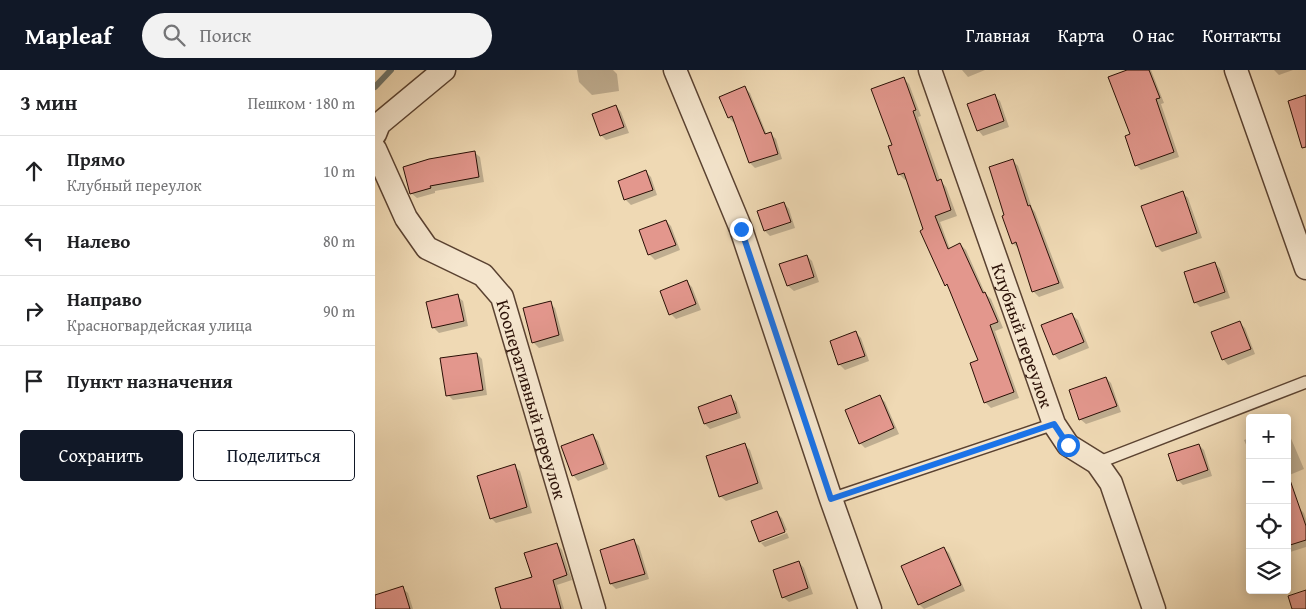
<!DOCTYPE html>
<html lang="ru">
<head>
<meta charset="utf-8">
<style>
	body { margin:0; font-family:"Gentium Book Plus",serif; background:#f2f2f2; color:#202124 }
	.controls { position:absolute; right:15px; bottom:15px; display:grid; overflow:hidden; border-radius:5px; box-shadow:0 2px 12px #0003 }
	.controls button { width:45px; height:45px; display:grid; place-items:center; padding:0; border:0; border-bottom:1px solid #e0e0e0; background:#fff; color:#202124; font:25px sans-serif }
	.stop { position:absolute; width:15px; height:15px; margin:-11px; border:4px solid #1a73e8; border-radius:50%; background:#fff }
	.stop.end { background:#1a73e8; border-color:#fff; box-shadow:0 1px 5px #0008 }
	.list { margin:0; padding:0; list-style:none }
	h2 { display:flex; justify-content:space-between; align-items:center; height:65px; margin:0; padding:0 20px; font-size:21px }
	h2 small { font-size:16px; font-weight:400; color:#757577 }
	.list li { display:grid; grid-template-columns:32px 1fr auto; gap:15px; align-items:center; box-sizing:border-box; height:70px; padding:0 20px; border-top:1px solid #e0e0e0 }
	.list b { display:block; font-size:19px; white-space:nowrap }
	.list p { margin:0; font-size:16px; white-space:nowrap; color:#757577 }
	.list em { font-size:16px; font-style:normal; color:#757577 }
	.actions { display:flex; gap:10px; padding:15px 20px }
	.actions a { flex:1; padding:11px 0; border:1px solid #111827; border-radius:5px; text-align:center; font-size:18px; color:#111827 }
	.actions .main { background:#111827; color:#fff }
	.icon { flex:none; width:28px; height:28px; fill:none; stroke:currentColor; stroke-width:2; stroke-linecap:round; stroke-linejoin:round }
	.map { position:relative; flex:none; width:931px; height:539px; overflow:hidden }
	header { display:flex; align-items:center; gap:30px; box-sizing:border-box; height:70px; padding:0 25px; background:#111827; color:#fff }
	header strong { font-size:24px }
	nav { display:flex; gap:28px; margin-inline-start:auto; font-size:18px }
	.search { width:350px; height:45px; background:#f2f2f2; display:flex; align-items:center; gap:12px; box-sizing:border-box; padding:0 18px; border-radius:28px; color:#757577; font-size:19px }
	main { display:flex }
	aside { flex:1; background:#fff }
	.map>svg:first-child { display:block }
	.shadow { fill:#0003 }
	.lines { fill:none; stroke-linecap:round; stroke-linejoin:round }
	.stream { stroke:#6d756d; stroke-width:6 }
	.building { fill:#e3978d; stroke:#290f05 }
	.lane-casing { stroke:#5a4231; stroke-width:14 }
	.street-casing { stroke:#5a4231; stroke-width:25 }
	.lane { stroke:#f5e6ce; stroke-width:11 }
	.street { stroke:#f5e6ce; stroke-width:22 }
	.route { stroke:#1a73e8; stroke-width:6 }
	.labels { text-anchor:middle; dominant-baseline:central; stroke-width:4; stroke-linejoin:round; paint-order:stroke }
	.street-label { font-size:18px; fill:#290f05; stroke:#f5e6ce }
</style>
</head>
<body>
<header>
<strong>Mapleaf</strong>
<div class="search"><svg class="icon" aria-label="search" viewBox="0 0 24 24"><circle cx="10" cy="10" r="6"/><path d="M15 15l6 6"/></svg>Поиск</div>
<nav><a>Главная</a><a>Карта</a><a>О нас</a><a>Контакты</a></nav>
</header>
<main>
<aside>
<h2>3 мин<small>Пешком · 180 m</small></h2>
<ul class="list">
<li><svg class="icon" aria-label="ahead" viewBox="0 0 24 24"><path d="M12 20V5M6 11l6-6 6 6"/></svg><div><b>Прямо</b><p>Клубный переулок</p></div><em>10 m</em></li>
<li><svg class="icon" aria-label="left" viewBox="0 0 24 24"><path d="M17 20v-9H6M10 6l-5 5 5 5"/></svg><div><b>Налево</b></div><em>80 m</em></li>
<li><svg class="icon" aria-label="right" viewBox="0 0 24 24"><path d="M7 20v-9h11M14 6l5 5-5 5"/></svg><div><b>Направо</b><p>Красногвардейская улица</p></div><em>90 m</em></li>
<li><svg class="icon" aria-label="arrive" viewBox="0 0 24 24"><path d="M6 21V4h12l-3 4 3 4H6"/></svg><div><b>Пункт назначения</b></div></li>
</ul>
<div class="actions"><a class="main">Сохранить</a><a>Поделиться</a></div>
</aside>
<div class="map">
<svg width="931" height="539" viewBox="0 0 931 539">
	<rect width="100%" height="100%" fill="#efd9b4"/>
	<filter id="stains"><feTurbulence type="fractalNoise" baseFrequency=".004" numOctaves="4"/><feColorMatrix values="0 0 0 0 .2 0 0 0 0 .09 0 0 0 0 .02 0 0 0 .5 -.17"/></filter>
	<radialGradient id="worn" r=".72"><stop offset=".6" stop-color="#630" stop-opacity="0"/><stop offset="1" stop-color="#630" stop-opacity=".3"/></radialGradient>
	<path class="shadow" d="M202,0H238L242,4L244,21L217,25L204,12Z
		M587,0H610L593,7Z
		M755,0H776L789,33L786,34L804,87L766,100L761,95L756,65Z
		M899,0H918L904,5Z
		M528,8L534,14L546,46L543,47L565,110L571,117L582,146L565,152L575,179L585,174L591,180L610,223L616,229L628,258L620,261L644,328L616,338L610,332L605,291L576,220L571,215L532,109L530,110L524,104L518,75Z
		M370,18L375,23L392,65L395,63L401,69L407,89L380,98L375,93L361,52L359,53L354,48Z
		M620,26L625,31L634,57L608,66L603,60Z
		M241,36L246,42L254,63L231,70L226,65Z
		M99,82L105,87L109,112L60,121V123L42,128L36,123Z
		M638,91L643,96L657,138L660,142L689,218L664,227L658,221L643,178L638,173L630,146Z
		M271,102L276,107L282,125L256,135L250,129Z
		M807,122L813,128L827,168L787,182L782,177Z
		M409,133L414,139L420,158L395,166L390,161L383,142Z
		M291,151L296,156L305,180L280,190L274,184Z
		M432,186L437,191L444,212L419,221L413,216L406,195Z
		M840,193L845,199L855,228L825,237L820,232Z
		M312,212L317,217L326,240L301,249L296,244Z
		M82,226L88,231L93,256L64,263L58,257Z
		M175,233L180,238L189,271L164,278L158,272Z
		M697,245L703,250L714,278L684,290L679,284Z
		M864,252L870,258L880,284L853,295L848,289Z
		M481,263L486,268L494,291L470,300L465,295L457,272Z
		M102,284L107,289L112,325L78,330L73,325Z
		M731,308L736,313L746,342L711,354L705,349Z
		M356,327L361,332L366,348L335,359L330,354Z
		M505,327L510,332L524,364L490,378L485,373Z
		M912,359L929,399L912,406Z
		M217,365L223,371L233,399L203,411L198,405Z
		M875,368V384L869,370Z
		M369,374L375,380L388,419L351,431L345,426Z
		M824,375L829,380L837,406L808,415L803,410Z
		M139,396L145,401L157,443L121,453L116,448Z
		M924,438L929,443L931,449V477L912,483V442Z
		M401,442L407,448L412,460L386,470V473L377,451Z
		M412,463L414,468L390,477L386,473Z
		M259,471L264,476L274,509L241,519L236,514Z
		M182,474L187,480L197,510L182,515L189,539H128L158,508Z
		M569,478L574,483L590,521L549,539L544,534Z
		M424,492L429,498L438,524L414,532L408,527Z
		M27,518L33,523L38,539H1L0,526Z"/>
	<g class="lines">
		<path class="stream" d="M0,17L16,0"/>
	</g>
	<path class="building" d="M752,0H774L785,28L781,29L799,82L760,96L750,66L755,64L733,7Z
		M529,7L541,40L538,41L562,111L566,109L576,140L560,146L573,179L585,173L608,223L610,222L623,252L615,255L639,322L609,333L595,293L603,290L572,214L570,216L545,161L548,159L529,103L523,105L513,76L517,75L496,19Z
		M370,16L390,64L396,62L403,84L374,93L357,46L353,48L344,27Z
		M620,24L629,51L602,61L592,34Z
		M931,25V77L927,78L913,31Z
		M241,35L249,57L225,66L217,44Z
		M100,81L104,107L55,116L56,118L35,124L28,97L54,89Z
		M638,89L653,136L655,135L684,213L657,222L641,172L637,174L627,146L629,145L614,97Z
		M271,100L278,120L249,130L243,111Z
		M808,121L822,163L781,177L766,136Z
		M409,132L416,152L389,161L382,141Z
		M291,150L301,175L273,185L264,160Z
		M432,185L439,207L412,216L404,194Z
		M840,192L850,222L819,233L809,202Z
		M312,210L321,234L294,245L285,221Z
		M83,224L89,251L57,258L51,232Z
		M176,231L184,265L157,273L148,238Z
		M697,243L709,272L678,285L666,255Z
		M865,251L876,279L847,290L836,262Z
		M481,261L490,286L463,295L455,271Z
		M102,283L108,320L71,326L65,288Z
		M731,307L742,336L704,350L694,320Z
		M356,325L362,343L329,354L323,337Z
		M505,325L519,358L484,374L470,340Z
		M218,364L229,394L197,406L186,376Z
		M370,373L383,413L344,427L331,386Z
		M824,374L833,400L802,411L793,384Z
		M140,394L152,437L115,449L102,406Z
		M912,410H915L931,456V470L912,476Z
		M402,441L410,462L384,472L376,451Z
		M259,469L270,504L235,514L225,480Z
		M182,473L192,505L178,510L186,539H126L120,518L157,507L149,483Z
		M569,477L586,515L543,535L526,496Z
		M424,491L433,518L407,528L398,500Z
		M28,516L35,539H0V525Z
		M931,520V539H917L913,526Z"/>
	<g class="lines">
		<defs>
			<path id="lane" d="M722,393L931,312
				M456,429L679,354"/>
			<g id="street">
				<path d="M300,0L366,159L456,429L495,539"/>
				<path id="s1" d="M555,0L679,354L693,375L722,393L736,413L779,539"/>
				<path d="M861,0L931,198"/>
				<path d="M0,64L4,54L69,0"/>
				<path id="s2" d="M0,79L31,148L52,178L108,205L127,227L219,539"/>
			</g>
		</defs>
		<use href="#lane" class="lane-casing"/>
		<use href="#street" class="street-casing"/>
		<use href="#lane" class="lane"/>
		<use href="#street" class="street"/>
	</g>
	<g class="lines">
		<path class="route" d="M366,159L456,429L679,354L693,375"/>
	</g>
	<g class="labels">
		<g class="street-label">
			<text stroke="none"><textPath href="#s1" startOffset="281">Клубный переулок</textPath></text>
			<text stroke="none"><textPath href="#s2" startOffset="310">Кооперативный переулок</textPath></text>
		</g>
	</g>
	<rect width="100%" height="100%" filter="url(#stains)"/>
	<rect width="100%" height="100%" fill="url(#worn)"/>
</svg>
<div class="controls">
<button>+</button>
<button>−</button>
<button><svg class="icon" aria-label="locate" viewBox="0 0 24 24"><circle cx="12" cy="12" r="6"/><path d="M12 2v4M12 18v4M2 12h4M18 12h4"/></svg></button>
<button><svg class="icon" aria-label="layers" viewBox="0 0 24 24"><path d="M12 4l9 5-9 5-9-5zM3 14l9 5 9-5"/></svg></button>
</div>
<div class="stop" style="left:693px;top:375px"></div>
<div class="stop end" style="left:366px;top:159px"></div>
</div>
</main>
</body>
</html>
